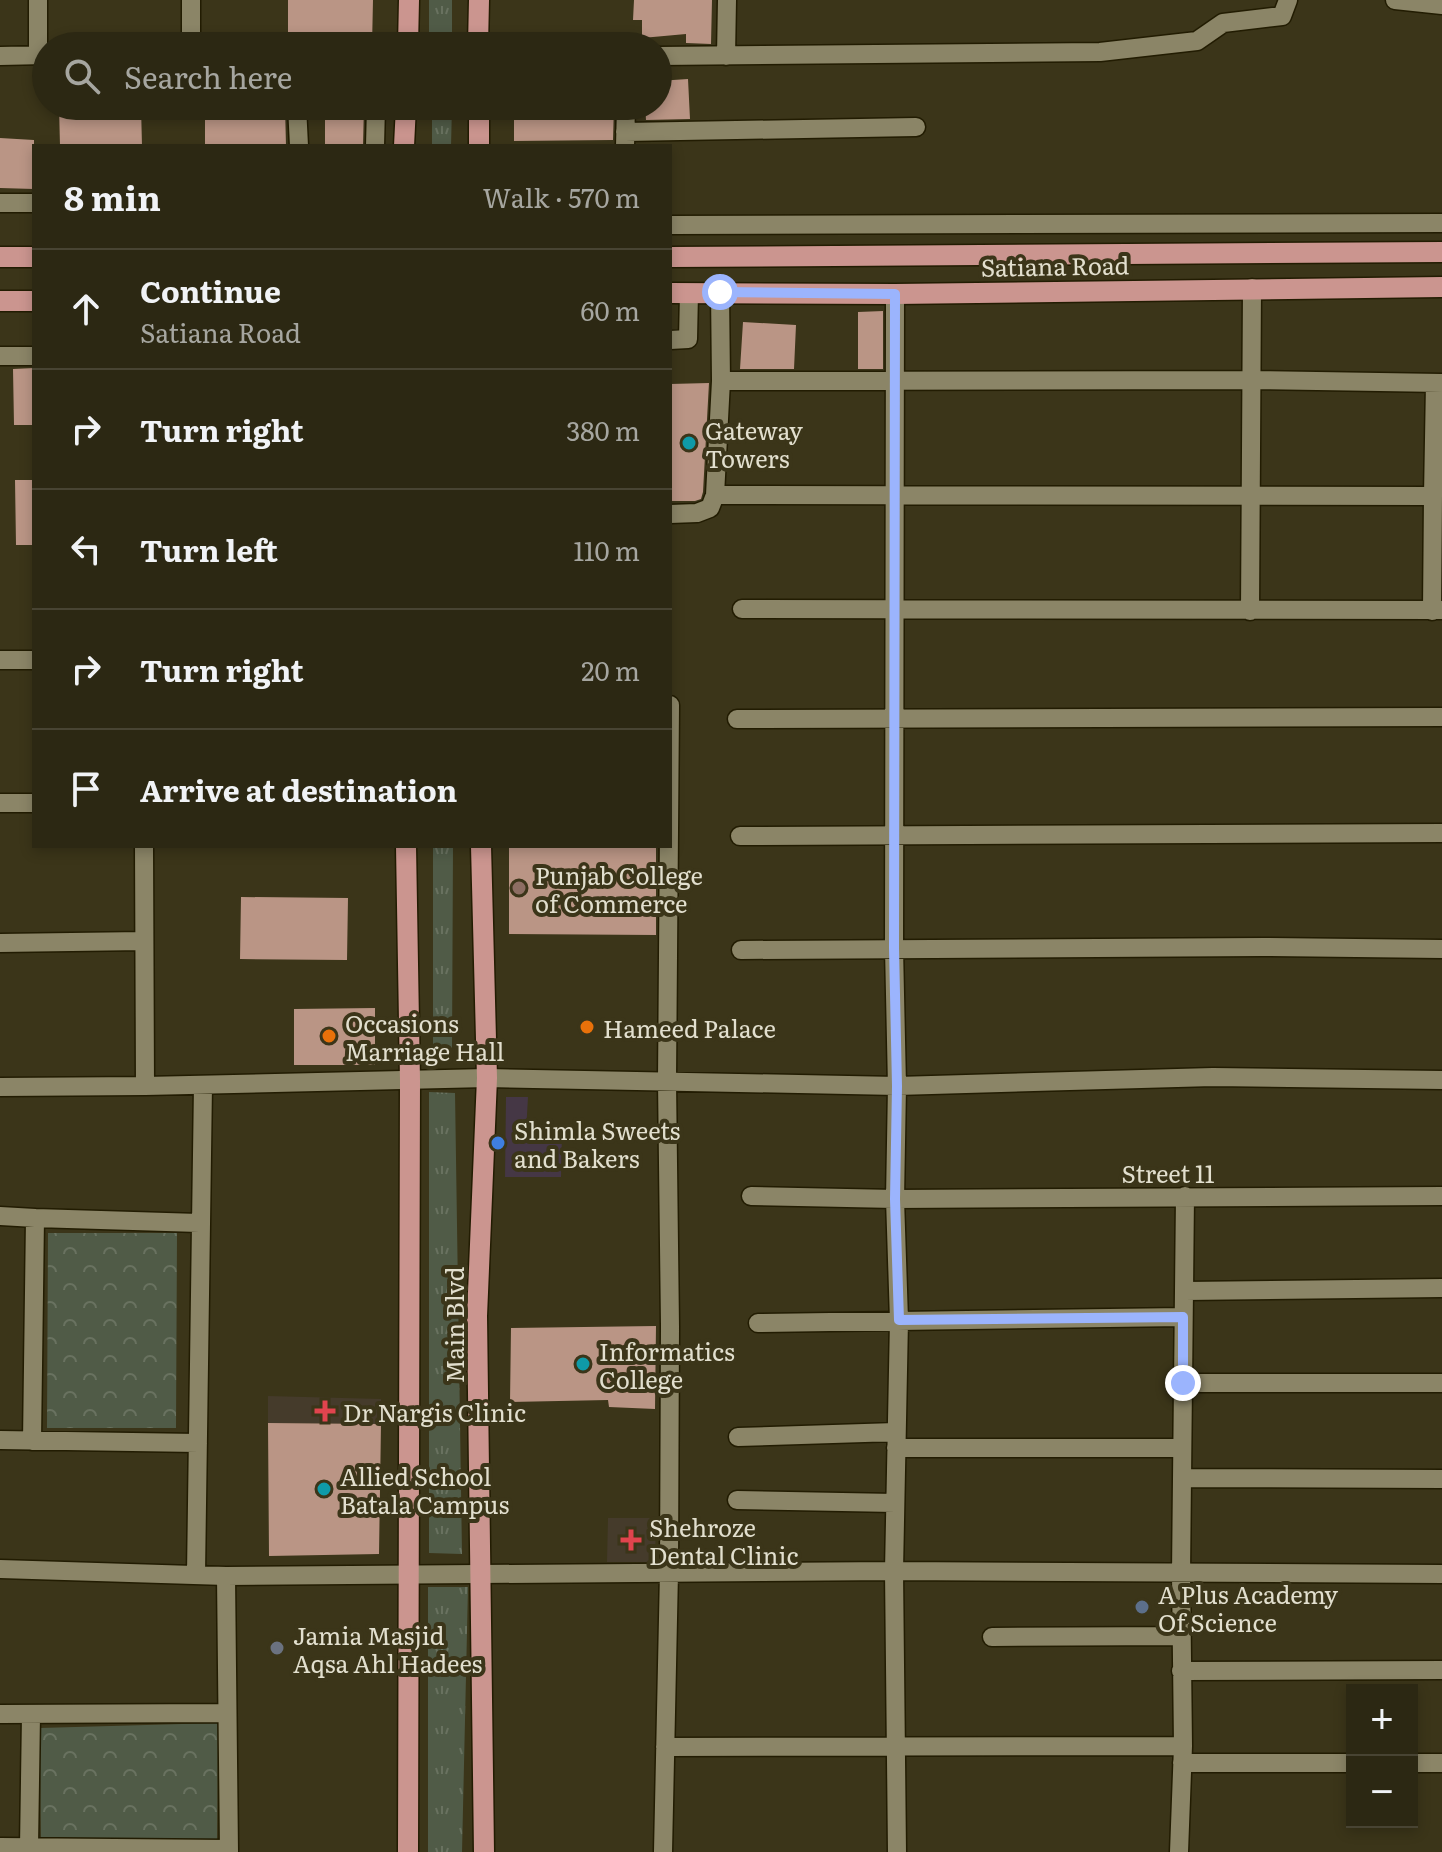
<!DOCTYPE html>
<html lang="en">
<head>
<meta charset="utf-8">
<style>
	body { margin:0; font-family:Literata,serif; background:#34301c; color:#f1f3f6 }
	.controls { position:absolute; right:24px; bottom:24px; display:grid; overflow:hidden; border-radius:0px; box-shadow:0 4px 12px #0003 }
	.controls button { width:72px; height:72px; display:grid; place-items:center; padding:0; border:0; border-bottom:2px solid #484433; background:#2c2813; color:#f1f3f6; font:40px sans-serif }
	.stop { position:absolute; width:24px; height:24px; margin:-18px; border:6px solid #9bb4fd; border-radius:50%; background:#fff }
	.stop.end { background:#9bb4fd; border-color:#fff; box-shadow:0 2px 8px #0008 }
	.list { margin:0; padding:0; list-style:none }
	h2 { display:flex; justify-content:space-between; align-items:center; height:104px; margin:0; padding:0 32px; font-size:34px }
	h2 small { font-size:26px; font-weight:400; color:#a6a6a0 }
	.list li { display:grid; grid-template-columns:52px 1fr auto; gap:24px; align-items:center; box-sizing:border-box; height:120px; padding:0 32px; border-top:2px solid #484433 }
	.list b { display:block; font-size:30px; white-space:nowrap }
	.list p { margin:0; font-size:26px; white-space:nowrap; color:#a6a6a0 }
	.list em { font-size:26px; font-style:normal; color:#a6a6a0 }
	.icon { flex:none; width:44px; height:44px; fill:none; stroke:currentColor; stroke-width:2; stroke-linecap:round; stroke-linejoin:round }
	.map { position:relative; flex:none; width:1442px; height:1852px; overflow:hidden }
	.search { position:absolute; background:#2c2813; box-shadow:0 4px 12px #0003; left:32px; top:32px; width:640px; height:88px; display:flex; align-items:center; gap:20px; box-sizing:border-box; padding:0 28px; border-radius:44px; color:#a6a6a0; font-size:30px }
	.panel { position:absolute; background:#2c2813; box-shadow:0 4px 12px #0003; left:32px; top:144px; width:640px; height:704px; border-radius:0px }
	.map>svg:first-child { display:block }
	.commercial { fill:#453745 }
	.medical { fill:#453b2b }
	.grass { fill:url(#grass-tufts) }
	.park { fill:url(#park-crowns) }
	.building { fill:#ba9585 }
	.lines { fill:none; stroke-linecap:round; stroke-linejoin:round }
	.minor-casing { stroke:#221c02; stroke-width:21 }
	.major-casing { stroke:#221c02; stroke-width:23 }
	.minor { stroke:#8b8567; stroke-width:18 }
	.major { stroke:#cb958f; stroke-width:20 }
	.route { stroke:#9bb4fd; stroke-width:10 }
	.culture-dot { fill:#0f9aa8; stroke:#3b3519; stroke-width:3 }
	.education-dot { fill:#8d6e63; stroke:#3b3519; stroke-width:3 }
	.food-dot { fill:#e8710a; stroke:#3b3519; stroke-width:3 }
	.shop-dot { fill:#3f7fe0; stroke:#3b3519; stroke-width:3 }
	.health-dot { fill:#e0444e; stroke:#3b3519; stroke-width:3 }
	.service-dot { fill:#5c6f8a; stroke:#3b3519; stroke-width:3 }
	.worship-dot { fill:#6b7280; stroke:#3b3519; stroke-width:3 }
	.labels { text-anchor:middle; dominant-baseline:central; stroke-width:8; stroke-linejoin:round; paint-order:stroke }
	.street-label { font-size:24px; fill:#e2dfce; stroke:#3b3519 }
	.poi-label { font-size:24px; fill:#e2dfce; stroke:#3b3519; text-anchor:start }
</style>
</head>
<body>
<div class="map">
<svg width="1442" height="1852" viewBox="0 0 1442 1852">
	<defs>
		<pattern id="grass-tufts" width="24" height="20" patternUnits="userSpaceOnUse" patternTransform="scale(2)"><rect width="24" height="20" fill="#505b47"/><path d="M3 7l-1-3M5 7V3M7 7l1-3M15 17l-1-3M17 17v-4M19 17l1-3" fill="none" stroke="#697260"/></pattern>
		<pattern id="park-crowns" width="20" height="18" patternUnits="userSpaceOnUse" patternTransform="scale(2)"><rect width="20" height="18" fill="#505b47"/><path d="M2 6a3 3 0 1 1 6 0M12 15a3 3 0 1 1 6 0" fill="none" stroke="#697260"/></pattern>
	</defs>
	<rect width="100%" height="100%" fill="#3b3519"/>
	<path class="commercial" d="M506,1097H528L526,1133H562L561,1177H505Z"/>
	<path class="medical" d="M268,1396L381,1399V1424L268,1423Z
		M608,1518H656L655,1562H607Z"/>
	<path class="grass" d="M429,0H452V43L429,41Z
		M432,106H452L451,146H432Z
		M433,846H453L452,1049L433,1050Z
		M429,1092L455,1093L462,1554L429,1553Z
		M428,1587H468L462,1852H428Z"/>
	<path class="park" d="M48,1233H177L176,1428H47Z
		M218,1723L217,1840H41L40,1728Z"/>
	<path class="building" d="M288,0H373L372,46L288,45Z
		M634,0H712L711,44L686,43V34L642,38V20H633Z
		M688,79L690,119L646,120L645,106H658V81Z
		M59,106H141L142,146H60Z
		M205,106H285L286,146H205Z
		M325,106H364L363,146H325Z
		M514,106H614L613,140L514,141Z
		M0,138L34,140V189L0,188Z
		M883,311V369H858V312Z
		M743,322L796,325L794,369H740Z
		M34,368V425H14L13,369Z
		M709,383L703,492L701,499L695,501H670V384Z
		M15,480H34V545H16Z
		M509,846H656V935L509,934Z
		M241,897L348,898L347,960L240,959Z
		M375,1008V1065H294V1009Z
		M656,1326L655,1409L609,1407L608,1400L510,1402L511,1328Z
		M268,1423L381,1424L379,1554L269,1556Z"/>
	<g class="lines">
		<defs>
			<path id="minor" d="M1395,0L1442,5
				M191,46V0
				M38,55V0
				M0,56L46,55
				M658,56L1100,52L1197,41L1223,23L1282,16L1288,0
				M726,56L727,0
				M297,106L299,146
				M625,132L916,127
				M375,146L376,106
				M625,146L626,106
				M0,203H34
				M670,225L1442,223
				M895,294L894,948L897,1086L895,1199L899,1320L894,1571L897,1852
				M670,340L688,339L689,293
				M0,356H34
				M721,381L1253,380L1442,383
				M715,495L1433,496L1435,383
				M670,514L697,513L710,508L715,495L721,381L720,292
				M742,609L1442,610
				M1250,611L1252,288
				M1432,611L1433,496
				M0,660H34
				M737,719L1442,717
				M0,803H34
				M740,836L1442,833
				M0,943L143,941
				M741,950L1262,947L1442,949
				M145,1086L487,1078L897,1086L1213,1077L1442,1080
				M0,1087L145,1086L144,846
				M751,1196L895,1199L1442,1196
				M0,1216L35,1218
				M1185,1291L1442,1288
				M758,1323L1183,1317
				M1183,1383H1442
				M738,1437L896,1432
				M0,1440L198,1443
				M32,1441L35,1218L199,1223
				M896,1448H1182
				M1182,1478L1442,1479
				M737,1500L895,1503
				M0,1569L226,1576L894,1571L1442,1574
				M196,1574L203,1085
				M226,1576L229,1852
				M992,1637L1181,1636
				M1181,1671L1442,1670
				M0,1714L227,1713
				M665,1747L1183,1746
				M1182,1763H1352
				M1412,1763H1442
				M0,1847L229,1849
				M29,1847L31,1715
				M663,1852L669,1572L670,1326L667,1081L670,705
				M1179,1852L1183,1746L1181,1574L1185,1196"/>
			<path id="major" d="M408,46L409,0
				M478,46L479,0
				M479,106V146
				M404,146L406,106
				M0,257H34
				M670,257L1442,252
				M670,293L895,294L1442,287
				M0,301H34
				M406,846L410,1081L408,1852
				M481,846L487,1078L477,1316L484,1852"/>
		</defs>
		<use href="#minor" class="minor-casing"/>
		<use href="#major" class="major-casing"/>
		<use href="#minor" class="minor"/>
		<use href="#major" class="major"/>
	</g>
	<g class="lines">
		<path class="route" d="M720,292L895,294L894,948L897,1086L895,1199L899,1320L1183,1317V1383"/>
	</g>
	<g class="culture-dot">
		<circle cx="689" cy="443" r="8"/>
		<circle cx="583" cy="1364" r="8"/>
		<circle cx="324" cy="1489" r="8"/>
	</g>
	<circle class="education-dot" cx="519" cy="888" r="8"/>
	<g class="food-dot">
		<circle cx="587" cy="1027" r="8"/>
		<circle cx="329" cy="1036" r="8"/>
	</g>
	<circle class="shop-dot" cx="498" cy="1143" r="8"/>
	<g class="health-dot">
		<path d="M321 1399h8v8h8v8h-8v8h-8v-8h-8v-8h8z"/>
		<path d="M627 1528h8v8h8v8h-8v8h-8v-8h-8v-8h8z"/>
	</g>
	<circle class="service-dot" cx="1142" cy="1607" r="8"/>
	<circle class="worship-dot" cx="277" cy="1648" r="8"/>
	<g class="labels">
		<g class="street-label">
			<text transform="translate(1055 265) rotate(-1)">Satiana Road</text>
			<text x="1168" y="1172">Street 11</text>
			<text transform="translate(453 1325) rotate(-90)">Main Blvd</text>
		</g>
		<g class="poi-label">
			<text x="705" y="429">Gateway<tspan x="705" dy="28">Towers</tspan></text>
			<text x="535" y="874">Punjab College<tspan x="535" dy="28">of Commerce</tspan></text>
			<text x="345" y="1022">Occasions<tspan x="345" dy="28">Marriage Hall</tspan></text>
			<text x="603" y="1027">Hameed Palace</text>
			<text x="514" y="1129">Shimla Sweets<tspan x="514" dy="28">and Bakers</tspan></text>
			<text x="599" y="1350">Informatics<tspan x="599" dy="28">College</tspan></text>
			<text x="343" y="1411">Dr Nargis Clinic</text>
			<text x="340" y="1475">Allied School<tspan x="340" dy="28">Batala Campus</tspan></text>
			<text x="649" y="1526">Shehroze<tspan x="649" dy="28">Dental Clinic</tspan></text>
			<text x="1158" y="1593">A Plus Academy<tspan x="1158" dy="28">Of Science</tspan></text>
			<text x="293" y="1634">Jamia Masjid<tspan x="293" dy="28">Aqsa Ahl Hadees</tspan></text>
		</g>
	</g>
</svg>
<div class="controls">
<button>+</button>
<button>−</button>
</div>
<div class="stop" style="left:720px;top:292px"></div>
<div class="stop end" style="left:1183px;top:1383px"></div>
<div class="search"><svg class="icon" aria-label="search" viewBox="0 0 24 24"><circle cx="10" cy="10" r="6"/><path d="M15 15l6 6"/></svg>Search here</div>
<section class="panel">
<h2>8 min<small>Walk · 570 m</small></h2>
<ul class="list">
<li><svg class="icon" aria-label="ahead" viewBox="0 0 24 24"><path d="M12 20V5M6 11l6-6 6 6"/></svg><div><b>Continue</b><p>Satiana Road</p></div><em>60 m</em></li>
<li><svg class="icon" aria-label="right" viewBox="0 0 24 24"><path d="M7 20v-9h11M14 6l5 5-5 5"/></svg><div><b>Turn right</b></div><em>380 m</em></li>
<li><svg class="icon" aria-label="left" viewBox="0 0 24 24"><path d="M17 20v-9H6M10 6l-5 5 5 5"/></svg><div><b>Turn left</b></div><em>110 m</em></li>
<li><svg class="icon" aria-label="right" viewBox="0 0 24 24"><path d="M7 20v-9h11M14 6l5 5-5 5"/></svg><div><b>Turn right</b></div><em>20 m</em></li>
<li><svg class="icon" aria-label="arrive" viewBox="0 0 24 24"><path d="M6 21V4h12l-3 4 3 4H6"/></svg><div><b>Arrive at destination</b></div></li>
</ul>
</section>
</div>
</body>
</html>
